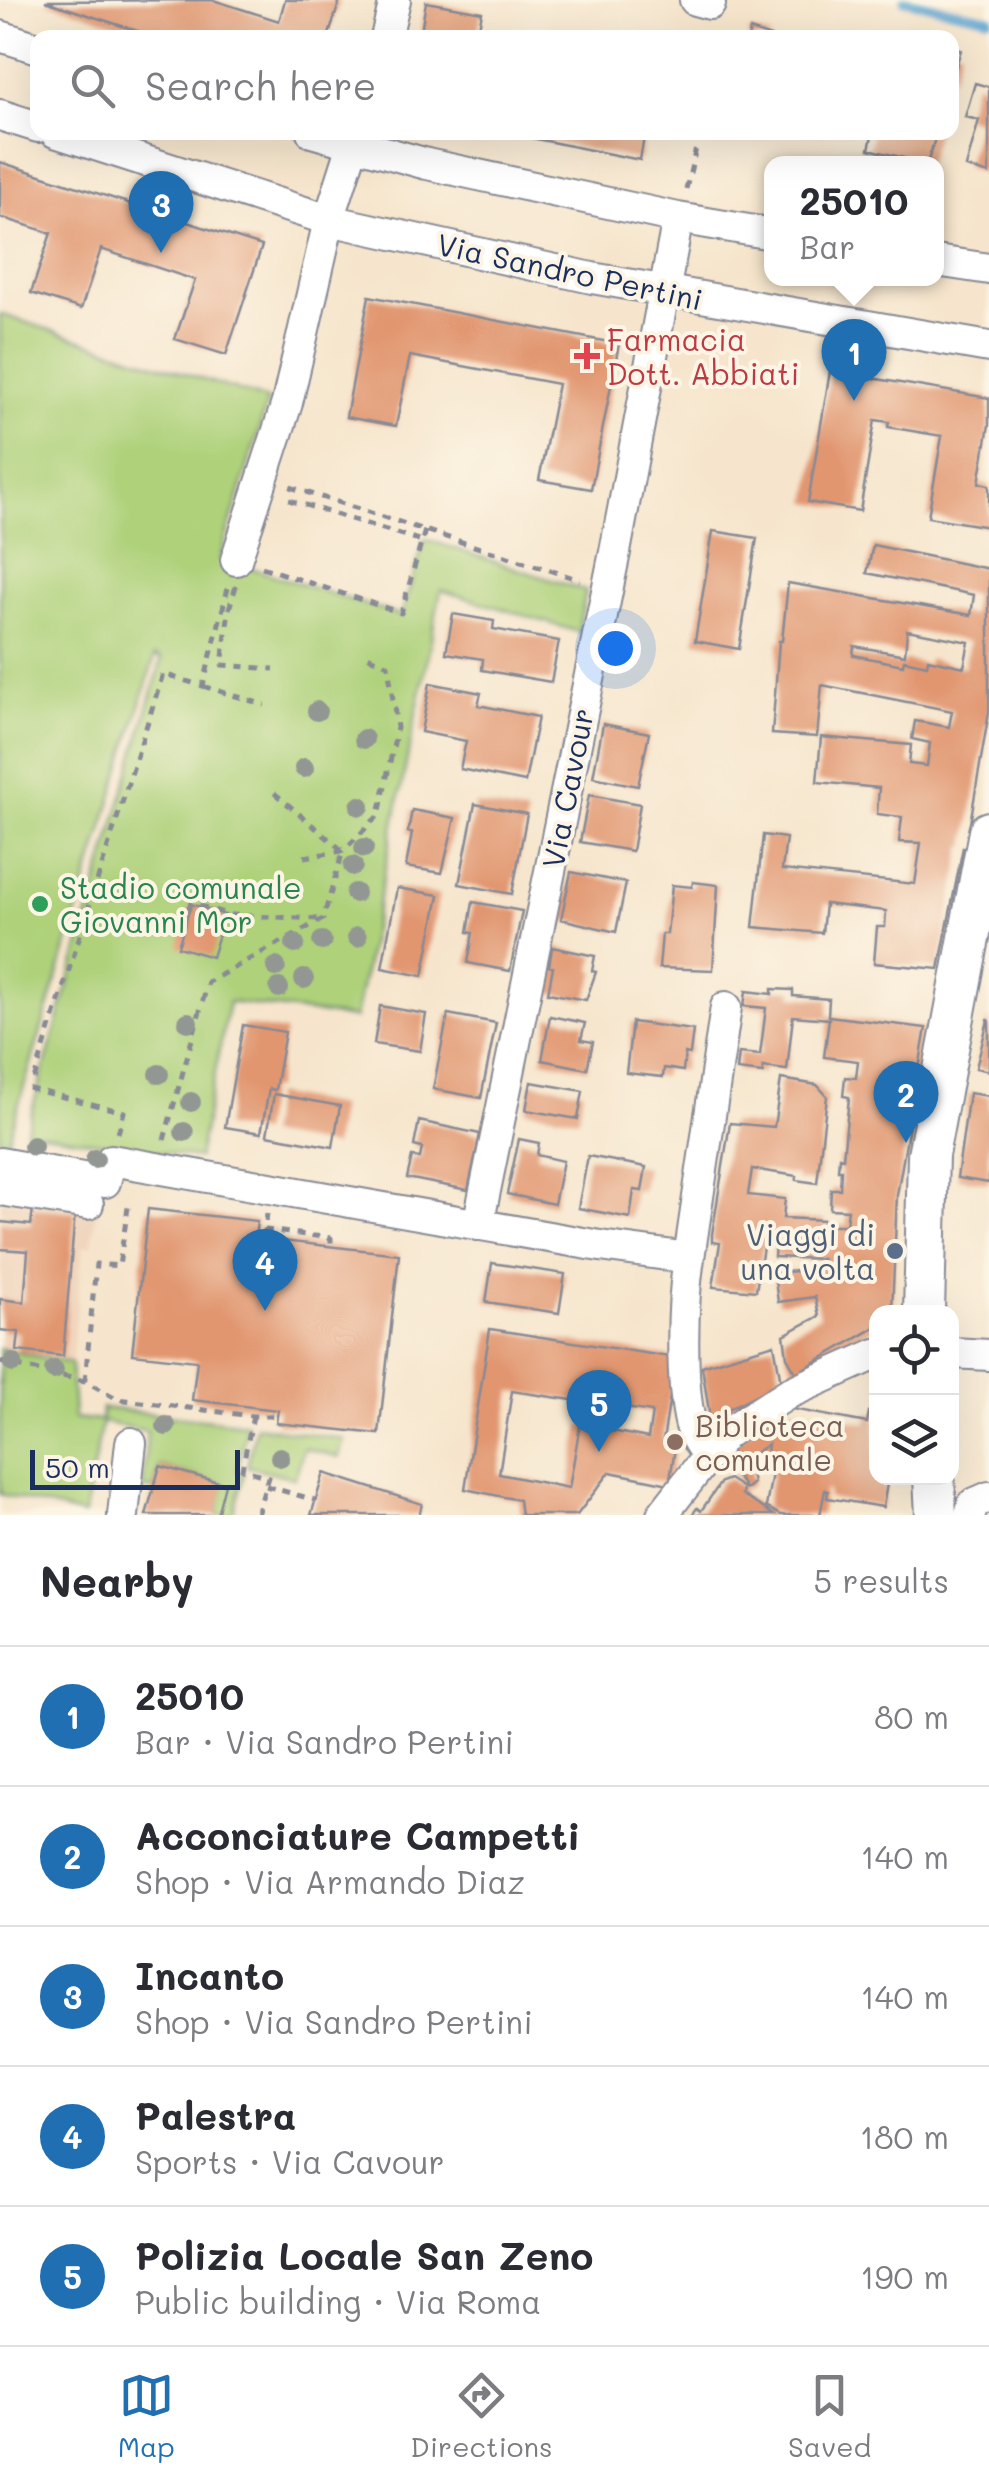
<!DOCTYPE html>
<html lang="en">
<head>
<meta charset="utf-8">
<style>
	body { margin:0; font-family:Mali,sans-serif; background:#f7f7f7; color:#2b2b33 }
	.controls { position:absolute; right:30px; bottom:30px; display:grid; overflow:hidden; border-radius:20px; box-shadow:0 10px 40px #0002 }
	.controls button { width:90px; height:90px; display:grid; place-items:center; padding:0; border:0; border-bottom:2px solid #e1e1e2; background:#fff; color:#2b2b33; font:50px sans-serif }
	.scale { position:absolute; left:30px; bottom:25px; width:210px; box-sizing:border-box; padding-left:10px; border:5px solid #1b2f5e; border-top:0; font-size:28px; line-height:35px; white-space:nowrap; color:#1b2f5e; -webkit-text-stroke:8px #fcf5e5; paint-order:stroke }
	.you { position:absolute; left:615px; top:648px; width:35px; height:35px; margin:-25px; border:8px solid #fff; border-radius:50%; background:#1a73e8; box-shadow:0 0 0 15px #1a73e833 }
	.badge { display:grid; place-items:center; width:65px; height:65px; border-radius:50%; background:#1f6fb2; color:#fff; font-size:32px; font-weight:700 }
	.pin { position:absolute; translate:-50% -82px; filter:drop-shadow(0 2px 5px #0008) }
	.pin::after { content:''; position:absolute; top:52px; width:35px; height:30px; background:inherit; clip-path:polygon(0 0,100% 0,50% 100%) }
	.popup { position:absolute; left:764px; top:156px; width:180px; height:130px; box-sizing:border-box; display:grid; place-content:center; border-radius:20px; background:#fff; filter:drop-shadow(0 2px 8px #0005); font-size:32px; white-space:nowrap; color:#7c7c81 }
	.popup b { font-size:38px; color:#2b2b33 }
	.popup::after { content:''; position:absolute; left:50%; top:100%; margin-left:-20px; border:20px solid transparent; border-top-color:#fff }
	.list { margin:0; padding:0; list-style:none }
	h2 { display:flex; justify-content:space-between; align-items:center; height:130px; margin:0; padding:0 40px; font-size:42px }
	h2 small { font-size:32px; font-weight:400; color:#7c7c81 }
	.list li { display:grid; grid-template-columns:65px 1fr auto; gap:30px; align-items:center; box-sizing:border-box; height:140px; padding:0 40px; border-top:2px solid #e1e1e2 }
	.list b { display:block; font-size:38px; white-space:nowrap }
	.list p { margin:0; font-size:32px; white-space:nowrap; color:#7c7c81 }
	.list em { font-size:32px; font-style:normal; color:#7c7c81 }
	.icon { flex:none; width:55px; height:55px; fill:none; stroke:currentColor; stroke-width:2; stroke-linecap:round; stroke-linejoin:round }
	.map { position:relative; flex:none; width:989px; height:1515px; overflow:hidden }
	.search { position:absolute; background:#fff; box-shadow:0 10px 40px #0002; left:30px; right:30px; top:30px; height:110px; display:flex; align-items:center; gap:25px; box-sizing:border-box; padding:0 35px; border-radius:20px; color:#7c7c81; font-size:38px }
	.sheet { height:830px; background:#fff }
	nav { display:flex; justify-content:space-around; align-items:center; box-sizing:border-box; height:140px; border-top:2px solid #e1e1e2; background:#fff; font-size:28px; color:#7c7c81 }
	nav a { display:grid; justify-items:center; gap:5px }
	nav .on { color:#1f6fb2 }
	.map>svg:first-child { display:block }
	.built { fill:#f1d5bd }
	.green { fill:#aed17a; stroke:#64806c; stroke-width:2.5 }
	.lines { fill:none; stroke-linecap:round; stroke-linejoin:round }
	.stream { stroke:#58a3d0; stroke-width:9 }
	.building { fill:#e19670; fill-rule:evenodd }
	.minor-casing { stroke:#888a95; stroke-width:34 }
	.major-casing { stroke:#888a95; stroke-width:44 }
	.path { stroke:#888a95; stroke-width:5; stroke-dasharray:8 8; stroke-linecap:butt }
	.minor { stroke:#fff; stroke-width:30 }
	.major { stroke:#fff; stroke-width:40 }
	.tree { fill:#929793 }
	.health-dot { fill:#e0444e; stroke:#fcf5e5; stroke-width:4 }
	.leisure-dot { fill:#2e9e5b; stroke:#fcf5e5; stroke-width:4 }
	.service-dot { fill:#5c6f8a; stroke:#fcf5e5; stroke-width:4 }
	.education-dot { fill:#8d6e63; stroke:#fcf5e5; stroke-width:4 }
	.labels { text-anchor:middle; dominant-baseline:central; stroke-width:8; stroke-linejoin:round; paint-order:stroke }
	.street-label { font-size:30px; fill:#1b2f5e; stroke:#fcf5e5 }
	.health-label { font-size:30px; fill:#be3a42; stroke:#fcf5e5; text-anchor:start }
	.leisure-label { font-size:30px; fill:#27864d; stroke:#fcf5e5; text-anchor:start }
	.service-label { font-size:30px; fill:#4e5e75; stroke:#fcf5e5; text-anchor:end }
	.education-label { font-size:30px; fill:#785e54; stroke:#fcf5e5; text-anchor:start }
</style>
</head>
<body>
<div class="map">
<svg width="989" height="1515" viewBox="0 0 989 1515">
	<rect width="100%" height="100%" fill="#fcf5e5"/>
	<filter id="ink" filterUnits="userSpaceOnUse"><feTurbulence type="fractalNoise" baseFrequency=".01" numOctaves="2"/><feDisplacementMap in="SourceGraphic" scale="20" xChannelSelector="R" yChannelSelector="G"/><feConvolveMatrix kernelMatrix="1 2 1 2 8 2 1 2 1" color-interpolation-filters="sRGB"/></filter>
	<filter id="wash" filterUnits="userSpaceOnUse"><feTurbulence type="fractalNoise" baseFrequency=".0048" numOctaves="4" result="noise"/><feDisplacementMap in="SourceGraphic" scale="40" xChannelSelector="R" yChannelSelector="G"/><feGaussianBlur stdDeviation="2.25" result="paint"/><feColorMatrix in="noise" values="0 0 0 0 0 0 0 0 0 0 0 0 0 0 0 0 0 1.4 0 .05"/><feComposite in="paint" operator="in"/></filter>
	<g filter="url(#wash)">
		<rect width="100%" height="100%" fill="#f6e5cc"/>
		<path class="built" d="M0,1199L96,1213L92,1246H83L71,1363L0,1349Z"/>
		<path class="green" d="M0,314L268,400L220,558L401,616L425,539L586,591L578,632L441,590L355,1018L229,1002L198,1158L26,1131L162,659L155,656L6,1146L9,1148L0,1149Z
			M0,1349L71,1363L74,1418L101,1421L102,1408L247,1424L237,1471L244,1474L233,1515H217L224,1484L160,1466L153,1490L143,1489L147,1431L102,1422L84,1515L0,1494Z
			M256,1426L344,1439L339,1457L304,1448L295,1478L247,1466Z"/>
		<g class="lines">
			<path class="stream" d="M904,0L989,18"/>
		</g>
		<g id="blocks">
			<path class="building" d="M213,0L279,21L285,0H340L328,38H159L45,1Z
				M426,2L482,12L477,38H420Z
				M750,30L771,37V38H748Z
				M952,47L961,50L952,80Z
				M975,83L989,87V174L966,167L979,120L965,117Z
				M502,132H645L640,160Z
				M873,132H937L927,164L869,149Z
				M0,162L262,246L226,355L175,339L195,280L101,249L81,309L31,293L51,233L0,217Z
				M369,296L619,344L591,489L539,480L558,384L410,356L396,426L346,417Z
				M830,371L989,398V425L979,483L989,485V527L928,517L942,436L888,427L889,422L875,420L860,511L808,502Z
				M713,531L757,538L739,649L695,641Z
				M873,545L989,569V712L966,847H963L939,969L874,963L877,927H885L886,911L825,904L822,933L753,927L763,835L786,838L782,870L915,884L921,843L899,842L902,817L877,814L879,788L817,782L821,737L911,745L909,764L927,766L930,743L912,739L915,721L949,727L952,711L822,685L817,737L772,734L779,641H782L788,583L971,615L974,595L867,573ZM907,630L969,642L964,667L928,659L927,665L904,660L903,665L853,655L854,646L905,655Z
				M453,614L494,621L493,629L559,641L551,682L482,670L483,659L446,653Z
				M430,683L481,693L478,705L538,717L525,782L460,769L466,741L421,732Z
				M603,724L649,733L638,786L593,777Z
				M589,795L640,804L632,851L580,842Z
				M475,804L527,814L512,894L459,884Z
				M412,810L455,818L442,873L406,867L412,833L408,832Z
				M571,872L626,883L616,932L561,919Z
				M693,882L718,885L713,970L659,968L662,934H667L672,885L692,887Z
				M397,888L439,895L423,976L382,968Z
				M473,902L522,911L510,971L468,963L473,933L468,932Z
				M191,904L225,915L212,957L178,947Z
				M552,947L595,956L592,971L596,972L586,1000L548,993L553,967L549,966Z
				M772,989L793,990V996L829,999L828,1016L926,1028L897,1195L892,1312H876V1327L796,1373L787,1357L784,1335L819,1316L815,1297L778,1302L774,1273L823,1269V1259L774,1257L775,1242L764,1241L756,1291L713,1287L720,1243L712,1242V1234L730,1123L774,1127L781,1079L817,1085L827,1096L817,1183L796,1180L797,1176L752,1169L748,1195L785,1199L783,1218L825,1220L824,1225H846L848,1210L830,1209L831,1189H840L841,1170H838L839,1157L843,1158L849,1097L843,1096L845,1077L856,1078L858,1061L824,1057L829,1019L793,1016L787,1070L763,1067V1073L737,1070L739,1053L760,1055L766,1008L744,1006L746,991L772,994Z
				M380,1006L426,1014L420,1051L374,1044Z
				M448,1014L496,1023L481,1098L433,1089Z
				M550,1016L585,1023L581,1040L593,1042L587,1069L542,1060Z
				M988,1020H989V1071L976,1068Z
				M632,1022L693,1030L690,1054L685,1053L683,1071L664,1068L663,1077L626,1073Z
				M243,1025L285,1032L275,1090L269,1089L261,1133L225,1127Z
				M531,1082L583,1091L578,1119L526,1110Z
				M969,1093L989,1096V1183L957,1178Z
				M274,1094L340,1106L333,1147L267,1135Z
				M419,1121L480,1134L468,1190L407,1178L412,1157L420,1158L422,1148L414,1146Z
				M519,1139L539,1143L537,1155L563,1161L554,1204L507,1194Z
				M588,1156L646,1167L642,1191L634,1190L630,1218L578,1208Z
				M33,1208L75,1212L63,1356L17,1351L19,1332L0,1330V1299L24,1302L28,1251L0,1249V1222L31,1225Z
				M148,1209L257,1221L255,1238L399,1254L379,1434L276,1423L278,1410L192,1400L197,1361L132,1354Z
				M492,1263L565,1274L559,1313L486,1302Z
				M490,1329L676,1358L663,1441L676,1443L669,1484L610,1472L577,1515H521L519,1500L465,1489ZM512,1391L652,1412L648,1438L580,1425L569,1488L499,1474Z
				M774,1344L781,1382L710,1418L702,1366Z
				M782,1407L867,1423L869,1412L876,1413V1478H888L883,1507L827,1498L828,1491L825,1490L820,1515H781L766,1507L774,1462L767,1454L768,1444L748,1458L753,1483L746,1489L737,1477L729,1445Z
				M160,1466L225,1484L217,1515H146Z
				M324,1473L422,1504L419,1515H311Z
				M729,1479L743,1488L742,1495L774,1515H692L697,1508L701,1511L721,1482Z"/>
		</g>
	</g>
	<g filter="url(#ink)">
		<use href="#blocks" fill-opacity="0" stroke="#888a95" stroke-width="2.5"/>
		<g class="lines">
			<defs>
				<path id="minor" d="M695,0L710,4
					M0,36L38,48
					M386,38L395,0
					M0,115L38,127
					M55,132L329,220L592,278L989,347
					M312,132L427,164L678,218L772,234
					M936,261L989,269
					M236,560L287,403L329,220L357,132
					M0,1163L105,1182L111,1160L600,1246L689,1258C682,1302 680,1382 691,1426C693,1436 701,1446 706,1454
					M0,1190L88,1204
					M478,1225L615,552L678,218
					M689,1258L726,1007
					M952,1353L989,1355
					M123,1515L131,1443
					M662,1515L725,1434L789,1393L876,1354
					M970,1515L973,1504L989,1497"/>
				<path id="major" d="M924,1312L928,1155L989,832
					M934,1478L936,1515"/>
			</defs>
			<use href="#minor" class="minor-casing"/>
			<use href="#major" class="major-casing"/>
			<path class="path" d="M686,189L700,132
				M290,487L580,580
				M289,500L422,541
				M262,567L401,613L425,530
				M236,586L229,609L222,665L274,669
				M203,686L265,705
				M304,857L343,851L379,815L397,728L388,665L367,656
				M188,910L191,903L230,915L320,919
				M118,1133L124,1112L31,1089L163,674L203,686L228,588
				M164,1140L208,982L323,919L343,851L272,791
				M267,1213L265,1230L331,1238V1247
				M0,1362L85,1381L118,1399L253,1416H277
				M85,1381L96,1264L119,1266L129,1201
				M253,1416L242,1469L268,1477L257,1515
				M266,1486L315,1500"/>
			<use href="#minor" class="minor"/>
			<use href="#major" class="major"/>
		</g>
		<g class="tree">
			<circle cx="317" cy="711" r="10"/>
			<circle cx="364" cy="739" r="10"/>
			<circle cx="304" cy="768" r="10"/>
			<circle cx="360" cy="806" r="10"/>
			<circle cx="364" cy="848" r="10"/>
			<circle cx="353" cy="866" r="10"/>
			<circle cx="282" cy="889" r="10"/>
			<circle cx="355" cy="893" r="10"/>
			<circle cx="357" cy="937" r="10"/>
			<circle cx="322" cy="941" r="10"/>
			<circle cx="295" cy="944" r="10"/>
			<circle cx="276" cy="967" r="10"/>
			<circle cx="304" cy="979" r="10"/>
			<circle cx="279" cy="988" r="10"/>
			<circle cx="188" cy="1022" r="10"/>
			<circle cx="159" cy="1074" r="10"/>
			<circle cx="191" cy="1102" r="10"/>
			<circle cx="184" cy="1132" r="10"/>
			<circle cx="33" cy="1146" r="10"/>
			<circle cx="95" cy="1159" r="10"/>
			<circle cx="13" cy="1363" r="10"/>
			<circle cx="54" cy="1370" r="10"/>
			<circle cx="166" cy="1426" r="10"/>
			<circle cx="280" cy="1457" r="10"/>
		</g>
	</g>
	<path class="health-dot" d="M582 341h10v10h10v10h-10v10h-10v-10h-10v-10h10z"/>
	<circle class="leisure-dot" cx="40" cy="904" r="10"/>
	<circle class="service-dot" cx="895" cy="1251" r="10"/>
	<circle class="education-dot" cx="675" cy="1442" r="10"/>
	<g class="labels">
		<g class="street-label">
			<text transform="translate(570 271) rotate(12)">Via Sandro Pertini</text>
			<text transform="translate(567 788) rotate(-79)">Via Cavour</text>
		</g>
		<g class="health-label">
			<text x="607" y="339">Farmacia<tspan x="607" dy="34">Dott. Abbiati</tspan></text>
		</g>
		<g class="leisure-label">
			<text x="60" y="887">Stadio comunale<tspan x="60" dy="34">Giovanni Mor</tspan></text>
		</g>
		<g class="service-label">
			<text x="875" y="1234">Viaggi di<tspan x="875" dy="34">una volta</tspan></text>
		</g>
		<g class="education-label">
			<text x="695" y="1425">Biblioteca<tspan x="695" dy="34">comunale</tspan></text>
		</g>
	</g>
</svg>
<div class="controls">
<button><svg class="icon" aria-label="locate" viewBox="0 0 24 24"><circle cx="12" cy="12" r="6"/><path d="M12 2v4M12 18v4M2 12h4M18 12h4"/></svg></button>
<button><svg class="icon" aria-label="layers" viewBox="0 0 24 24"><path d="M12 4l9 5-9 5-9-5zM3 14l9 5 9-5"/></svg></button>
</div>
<div class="scale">50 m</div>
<div class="you"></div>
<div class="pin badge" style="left:854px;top:401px">1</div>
<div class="popup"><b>25010</b>Bar</div>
<div class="pin badge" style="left:906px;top:1143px">2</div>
<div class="pin badge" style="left:161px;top:253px">3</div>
<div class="pin badge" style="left:265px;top:1311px">4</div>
<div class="pin badge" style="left:599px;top:1452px">5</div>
<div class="search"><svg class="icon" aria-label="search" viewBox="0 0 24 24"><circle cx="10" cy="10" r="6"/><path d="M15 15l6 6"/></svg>Search here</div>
</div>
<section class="sheet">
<h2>Nearby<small>5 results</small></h2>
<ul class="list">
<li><span class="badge">1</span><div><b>25010</b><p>Bar · Via Sandro Pertini</p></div><em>80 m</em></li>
<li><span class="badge">2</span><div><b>Acconciature Campetti</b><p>Shop · Via Armando Diaz</p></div><em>140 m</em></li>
<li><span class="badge">3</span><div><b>Incanto</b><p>Shop · Via Sandro Pertini</p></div><em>140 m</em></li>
<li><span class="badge">4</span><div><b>Palestra</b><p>Sports · Via Cavour</p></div><em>180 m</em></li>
<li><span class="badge">5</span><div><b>Polizia Locale San Zeno</b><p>Public building · Via Roma</p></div><em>190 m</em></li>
</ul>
</section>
<nav>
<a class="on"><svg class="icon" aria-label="map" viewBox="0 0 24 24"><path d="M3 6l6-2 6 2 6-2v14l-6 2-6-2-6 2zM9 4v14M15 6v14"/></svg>Map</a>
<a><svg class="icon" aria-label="directions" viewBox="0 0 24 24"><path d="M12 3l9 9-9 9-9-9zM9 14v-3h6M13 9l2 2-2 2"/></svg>Directions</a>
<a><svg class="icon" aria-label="saved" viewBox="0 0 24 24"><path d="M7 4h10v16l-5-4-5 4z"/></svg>Saved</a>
</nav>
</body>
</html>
